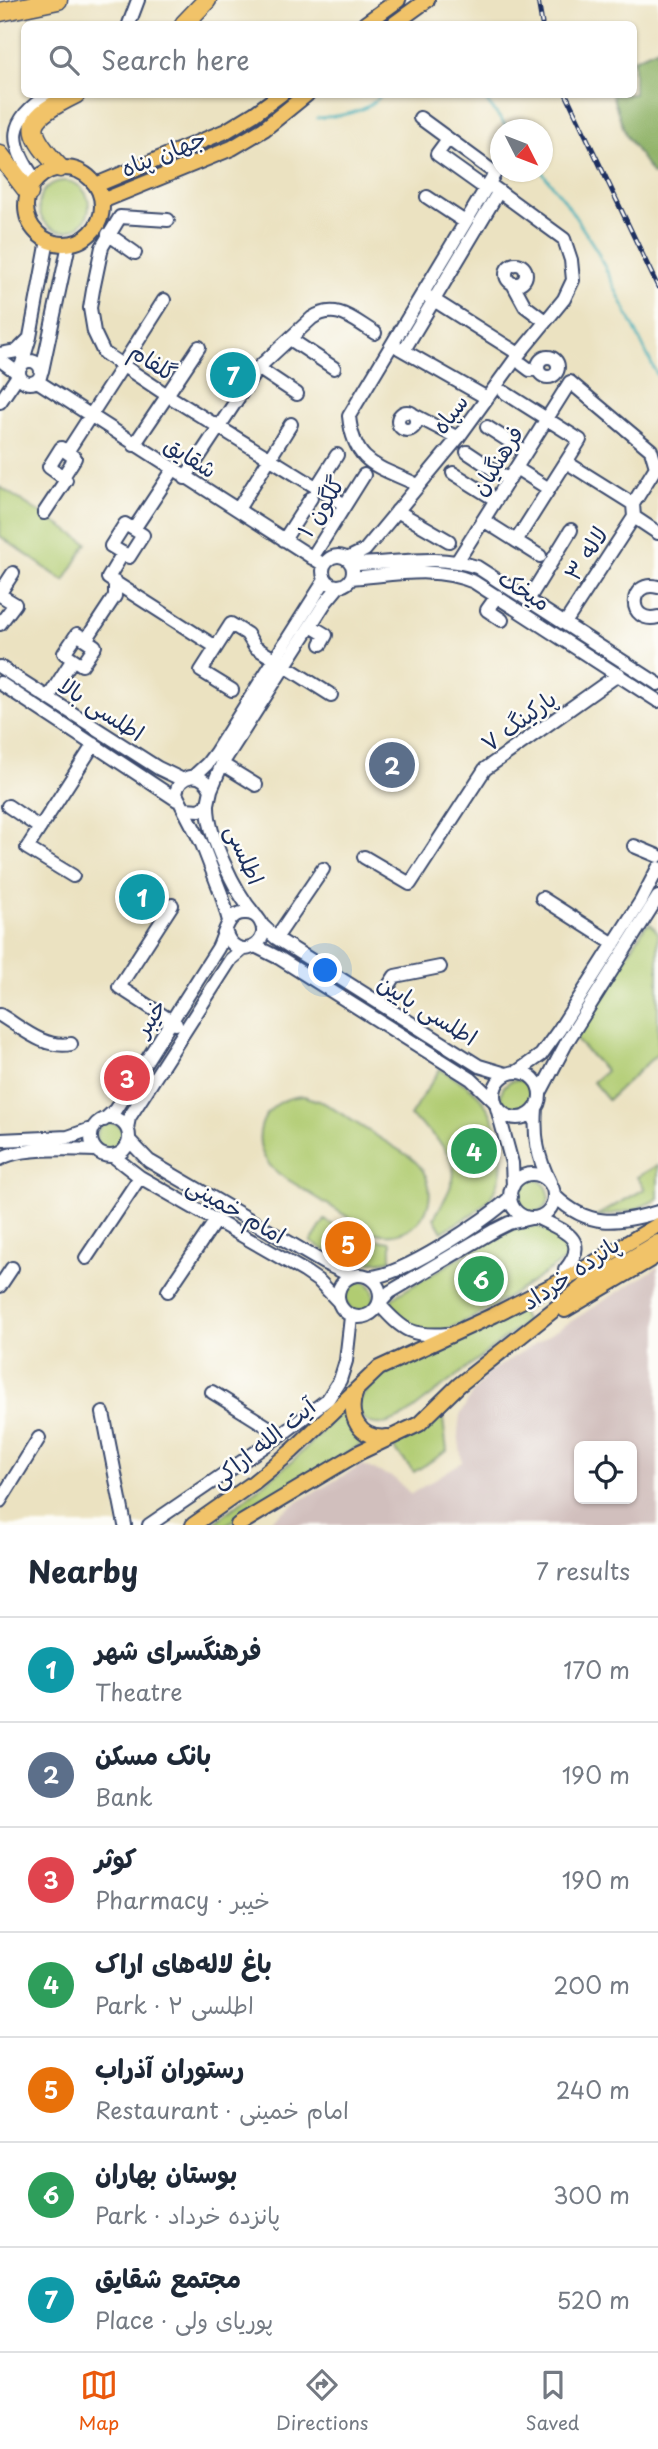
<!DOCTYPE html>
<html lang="en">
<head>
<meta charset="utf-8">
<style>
	body { margin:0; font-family:"Playpen Sans","Playpen Sans Arabic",sans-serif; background:#f2f2f3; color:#1f2937 }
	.controls { position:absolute; right:21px; bottom:21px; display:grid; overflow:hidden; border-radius:10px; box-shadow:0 2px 5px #0004 }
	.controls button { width:63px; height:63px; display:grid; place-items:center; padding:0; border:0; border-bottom:2px solid #e0e1e3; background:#fff; color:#1f2937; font:35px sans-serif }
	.compass { position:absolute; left:490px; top:119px; width:63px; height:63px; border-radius:50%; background:#fff; box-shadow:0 2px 5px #0004; rotate:132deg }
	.you { position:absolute; left:326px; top:971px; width:24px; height:24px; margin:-18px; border:5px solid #fff; border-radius:50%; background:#1a73e8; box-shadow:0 0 0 10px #1a73e833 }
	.badge { display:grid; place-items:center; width:46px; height:46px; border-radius:50%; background:#ea580c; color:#fff; font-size:23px; font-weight:700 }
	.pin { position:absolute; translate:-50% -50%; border:4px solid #fff; box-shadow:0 2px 7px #0006 }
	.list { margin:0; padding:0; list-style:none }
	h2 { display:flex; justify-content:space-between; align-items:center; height:91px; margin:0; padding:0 28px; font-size:30px }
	h2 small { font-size:23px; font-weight:400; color:#747a83 }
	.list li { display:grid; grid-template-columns:46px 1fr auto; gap:21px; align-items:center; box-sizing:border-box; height:105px; padding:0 28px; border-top:2px solid #e0e1e3 }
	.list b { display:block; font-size:26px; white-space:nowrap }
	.list p { margin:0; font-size:23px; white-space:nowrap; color:#747a83 }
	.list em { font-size:23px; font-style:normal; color:#747a83 }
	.icon { flex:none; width:38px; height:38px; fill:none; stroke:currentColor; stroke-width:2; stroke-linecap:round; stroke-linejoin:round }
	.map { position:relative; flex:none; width:658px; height:1525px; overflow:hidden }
	.search { position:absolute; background:#fff; box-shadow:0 2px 5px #0004; left:21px; right:21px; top:21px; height:77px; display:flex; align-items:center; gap:18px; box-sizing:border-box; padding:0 24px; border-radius:10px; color:#747a83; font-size:26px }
	.sheet { height:826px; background:#fff }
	nav { display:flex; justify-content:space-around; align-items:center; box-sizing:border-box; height:98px; border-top:2px solid #e0e1e3; background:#fff; font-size:19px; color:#747a83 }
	nav a { display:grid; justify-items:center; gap:4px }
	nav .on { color:#ea580c }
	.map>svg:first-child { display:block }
	.industrial { fill:#d1bfbd; fill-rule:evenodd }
	.green { fill:#b1cc72; stroke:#667e68; stroke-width:2 }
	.forest { fill:#8cb064; stroke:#547061; stroke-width:2 }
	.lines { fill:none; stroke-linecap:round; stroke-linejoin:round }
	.stream { stroke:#3aabb5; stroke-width:2.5 }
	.minor-casing { stroke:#3a4a6d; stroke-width:16 }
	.major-casing { stroke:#3a4a6d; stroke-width:18 }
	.highway-casing { stroke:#3a4a6d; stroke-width:21 }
	.minor { stroke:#fff; stroke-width:12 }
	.major { stroke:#f1c369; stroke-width:14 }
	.highway { stroke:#f1c369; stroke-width:18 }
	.rail-casing { stroke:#1b2f5e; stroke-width:5 }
	.rail { stroke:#fdfcf7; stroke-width:2.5; stroke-dasharray:8; stroke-linecap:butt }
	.labels { text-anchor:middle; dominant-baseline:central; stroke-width:5; stroke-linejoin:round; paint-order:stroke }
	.street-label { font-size:23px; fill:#1b2f5e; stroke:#fdfcf7 }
</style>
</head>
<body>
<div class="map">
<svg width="658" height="1525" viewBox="0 0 658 1525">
	<rect width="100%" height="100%" fill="#fdfcf7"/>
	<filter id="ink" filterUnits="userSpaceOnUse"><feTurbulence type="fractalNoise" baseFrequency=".0143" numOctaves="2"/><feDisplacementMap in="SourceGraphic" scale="14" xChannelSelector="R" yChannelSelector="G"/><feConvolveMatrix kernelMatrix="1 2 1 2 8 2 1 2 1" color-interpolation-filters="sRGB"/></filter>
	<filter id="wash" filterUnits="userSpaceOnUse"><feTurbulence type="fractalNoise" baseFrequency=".00686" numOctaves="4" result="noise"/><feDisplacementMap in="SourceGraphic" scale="28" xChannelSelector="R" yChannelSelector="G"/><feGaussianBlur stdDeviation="1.57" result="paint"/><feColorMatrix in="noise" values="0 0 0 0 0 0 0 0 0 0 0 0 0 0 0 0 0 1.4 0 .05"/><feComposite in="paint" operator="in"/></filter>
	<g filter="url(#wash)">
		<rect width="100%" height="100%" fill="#ebe2c1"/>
		<path class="industrial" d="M658,1267V1525H264L299,1501L362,1465L394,1478L411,1494L462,1462L458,1432L460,1415L472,1394L488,1373ZM579,1446H632V1499H579Z"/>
		<path class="green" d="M39 206a25 25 0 1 1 50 0a25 25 0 1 1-50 0Z
			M0,487L87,543L64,581L0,536Z
			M651,924L658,933V1053L608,1100L593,1082L606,1071L575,1039L646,925Z
			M440,1069C455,1078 472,1086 483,1101C501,1126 511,1171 490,1198C478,1213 458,1222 442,1232L434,1218C440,1207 448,1195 452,1183C462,1157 429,1130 410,1116Z
			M501 1096a16 16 0 1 1 32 0a16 16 0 1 1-32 0Z
			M304,1096L324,1103L410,1157C452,1189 421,1247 372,1232L279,1174C243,1147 260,1097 304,1096Z
			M96 1137a14 14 0 1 1 28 0a14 14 0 1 1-28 0Z
			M658,1165V1199L634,1210L594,1217L645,1189L637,1177Z
			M515 1196a17 17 0 1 1 34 0a17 17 0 1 1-34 0Z
			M325,1220L366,1246L371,1239L391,1242V1260C357,1266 340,1260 311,1242Z
			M536,1226C551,1231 573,1242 565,1260C530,1283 462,1333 421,1334L390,1310V1302L394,1297L499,1234L518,1227Z
			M344 1296a15 15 0 1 1 30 0a15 15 0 1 1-30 0Z
			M520,1309L526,1322L405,1416C398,1419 391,1423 384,1424C367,1426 353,1416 361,1399C367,1386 382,1376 393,1368Z
			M343,1409L353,1429L369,1440L225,1525H212L296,1458Z
			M442,1411L447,1451L414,1472L391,1445L422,1433Z"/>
		<path class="forest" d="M658,48V173L653,175L626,135L612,95L634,94V59Z"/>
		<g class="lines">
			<path class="stream" d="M481,94L509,130
				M317,118C340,116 367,114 382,94
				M542,172L565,201L596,249L658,377"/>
		</g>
	</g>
	<g filter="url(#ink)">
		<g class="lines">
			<defs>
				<path id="minor" d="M129,24L138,0
					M448,139L437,154L486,189
					M36,181C8,142 7,120 50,94
					M427,197L465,222
					M168,220L120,217L102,247L93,290L90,308L94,332L104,353L167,395L345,505
					M108,234L135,253
					M506 274a10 10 0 1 1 20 0a10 10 0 1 1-20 0Z
					M513,284L525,306L545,321
					M429,297L519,354
					M290,339L334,368
					M399,348L487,398
					M404,350L499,191
					M0,354L17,351L28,340
					M538 367a10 10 0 1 1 20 0a10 10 0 1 1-20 0Z
					M0,360L19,374L0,402
					M19 372a11 11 0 1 1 22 0a11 11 0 1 1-22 0Z
					M522,364L530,370L538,368
					M122,366L164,300
					M21,367L30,337L48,240
					M258,368L297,394
					M42,371L69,244
					M37,381L324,565
					M504,392L580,440L516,541
					M167,395L199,347
					M398 421a9 9 0 1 1 18 0a9 9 0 1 1-18 0Z
					M414,415L458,438
					M487,427L526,452
					M134,445L165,399
					M61,448L75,458L63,477L49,467Z
					M67,452L120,370
					M467,452L509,480
					M566,462L633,504
					M516,468L549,489
					M453,473L496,500
					M185,478L258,368L312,318C337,302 353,320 375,333
					M418,485C378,466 354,465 349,416L495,173L420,118
					M316,488L337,455
					M240,506L291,424
					M397,511L449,541
					M44,513L66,480L63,477
					M634,517L658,533
					M483,520L540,556
					M125,524L143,535L129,557L111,546Z
					M134,529L173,470
					M284,540L311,498
					M123,553L108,578L216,647
					M323 571a15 15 0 1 1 30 0a15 15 0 1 1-30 0Z
					M312,558L364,475
					M347,559L365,550L458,438L519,354L564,299L573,280L571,260L564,239L489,184
					M458,560L570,382L651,450L656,467L633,504
					M351,564C394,564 436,553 477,567L658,684
					M351,578C393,575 434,565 474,582L658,701
					M658,587C627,579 627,625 658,617
					M0,593L13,573
					M0,595L15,604L0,624
					M497,596L487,610L502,620
					M528,600L571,530
					M565,623L634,517L633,504
					M311,626L326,635L321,644
					M77,634L95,646L82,665L64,653Z
					M86,640L115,596V582
					M0,667L158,768L183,780
					M0,683L177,800
					M232,690L201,671L231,624L247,634L255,647L331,695
					M48,698L73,659
					M222,764L256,785
					M194,776L207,764L216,752L325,580
					M211,790L222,764L325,603L339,586
					M208,804C207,835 235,892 255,915
					M8,806L40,828
					M185,809L200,810L208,804L211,790C202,770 179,773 176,794L202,844L222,896L229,921
					M634,846L658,856
					M364,857L410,884L485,769L619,674
					M73,876L27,848L94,744
					M542,898L614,944
					M172,905L119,987L176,1024
					M262,925L276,938L479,1066L506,1074
					M276,938L323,869
					M255,946L279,958L471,1079L494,1101
					M378,1002L395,976L440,967
					M0,1015C22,1028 44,1049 71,1044
					M494 1095a23 23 0 1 1 46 0a23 23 0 1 1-46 0Z
					M517,1072L541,1055L559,1030L641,901L658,868
					M540,1093L568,1040L658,897
					M497,1108L512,1163L513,1186
					M536,1108C534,1136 537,1157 550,1182
					M91 1137a19 19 0 1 1 38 0a19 19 0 1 1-38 0Z
					M104,1120L115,1110L218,948C225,935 227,911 246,913C252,913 257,916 260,921C274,944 236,964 226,933
					M127,1128L129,1118L231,959L243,949
					M0,1140L68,1137L94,1128
					M129,1140L149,1161L324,1263L352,1276
					M113,1156L140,1177L304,1271L320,1282L338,1301
					M0,1159C18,1147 74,1149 96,1150
					M510 1196a22 22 0 1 1 44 0a22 22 0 1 1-44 0Z
					M555,1196C588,1228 617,1224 658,1212
					M538,1218C564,1231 591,1239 565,1270
					M86,1258L140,1177
					M338 1296a21 21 0 1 1 42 0a21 21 0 1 1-42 0Z
					M369,1277C401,1277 486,1220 511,1197
					M0,1286L12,1268
					M168,1291L216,1220
					M448,1334C412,1337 403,1331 379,1304L390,1292L495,1230L509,1223L531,1218
					M212,1392L281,1435
					M103,1413L125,1525
					M0,1501L39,1438
					M149,1525L281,1435L328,1399L340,1380L346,1361L351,1317"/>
				<path id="major" d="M365,24L398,0
					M394,24L427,0
					M26 206a38 38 0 1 1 76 0a38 38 0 1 1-76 0Z
					M96,185L226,131L254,114L281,94
					M102,201L232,148L264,129L307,94
					M565,1310L658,1255
					M356,1391C346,1416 360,1441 388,1437
					M193,1525L253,1483L292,1451L379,1368L494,1315L577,1273L658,1225
					M238,1525L360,1452L419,1424L459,1385L585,1285L658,1242"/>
				<path id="highway" d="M0,12L58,0
					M184,24L207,0
					M0,155L29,193
					M60,168C20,126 28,118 76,94"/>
			</defs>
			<use href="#minor" class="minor-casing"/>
			<use href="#major" class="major-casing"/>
			<use href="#highway" class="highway-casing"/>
			<use href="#minor" class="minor"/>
			<use href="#major" class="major"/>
			<use href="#highway" class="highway"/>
			<defs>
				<path id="rail" d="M538,0L542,24
					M566,94L658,287"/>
			</defs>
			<use href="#rail" class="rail-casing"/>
			<use href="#rail" class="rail"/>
		</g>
	</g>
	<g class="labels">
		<g class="street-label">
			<text transform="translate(163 152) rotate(-22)">جهان پناه</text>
			<text transform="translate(154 361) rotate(33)">گلفام</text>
			<text transform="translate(449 413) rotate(-53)">سپاه</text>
			<text transform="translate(191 456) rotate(32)">شقایق</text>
			<text transform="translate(496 460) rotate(-58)">فرهنگیان</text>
			<text transform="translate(320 506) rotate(-58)">گلگون ۱</text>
			<text transform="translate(585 553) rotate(-57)">لاله ۳</text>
			<text transform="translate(525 589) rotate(32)">میخک</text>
			<text transform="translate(102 708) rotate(33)">اطلسی بالا</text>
			<text transform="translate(518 720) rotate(-36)">پارکینگ ۷</text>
			<text transform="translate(246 854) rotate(67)">اطلسی</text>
			<text transform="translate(428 1009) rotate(32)">اطلسی پایین</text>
			<text transform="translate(149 1017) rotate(-57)">خیبر</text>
			<text transform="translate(237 1209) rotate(30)">امام خمینی</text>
			<text transform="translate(570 1272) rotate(-34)">پانزده خرداد</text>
			<text transform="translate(262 1442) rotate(-39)">آیت الله اراکی</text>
		</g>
	</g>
</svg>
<div class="controls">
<button><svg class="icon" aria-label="locate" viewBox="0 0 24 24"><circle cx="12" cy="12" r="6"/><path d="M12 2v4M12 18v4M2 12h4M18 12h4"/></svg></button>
</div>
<svg class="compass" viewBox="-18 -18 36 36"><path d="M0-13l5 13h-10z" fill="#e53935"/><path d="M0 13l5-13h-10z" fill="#747a83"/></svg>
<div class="you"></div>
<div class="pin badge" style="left:142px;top:897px;background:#0f9aa8">1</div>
<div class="pin badge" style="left:392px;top:765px;background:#5c6f8a">2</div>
<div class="pin badge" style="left:127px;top:1078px;background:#e0444e">3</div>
<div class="pin badge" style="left:474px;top:1151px;background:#2e9e5b">4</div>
<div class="pin badge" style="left:348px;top:1244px;background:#e8710a">5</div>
<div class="pin badge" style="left:481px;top:1279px;background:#2e9e5b">6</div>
<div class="pin badge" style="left:233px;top:375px;background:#0f9aa8">7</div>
<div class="search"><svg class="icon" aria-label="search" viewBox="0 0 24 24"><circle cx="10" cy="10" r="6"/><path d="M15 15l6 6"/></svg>Search here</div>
</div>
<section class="sheet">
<h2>Nearby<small>7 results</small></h2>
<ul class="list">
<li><span class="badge" style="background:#0f9aa8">1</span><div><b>فرهنگسرای شهر</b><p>Theatre</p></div><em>170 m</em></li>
<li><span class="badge" style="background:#5c6f8a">2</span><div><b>بانک مسکن</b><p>Bank</p></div><em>190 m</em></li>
<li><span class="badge" style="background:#e0444e">3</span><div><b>کوثر</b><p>Pharmacy · خیبر</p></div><em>190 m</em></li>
<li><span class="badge" style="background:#2e9e5b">4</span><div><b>باغ لاله‌های اراک</b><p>Park · اطلسی ۲</p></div><em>200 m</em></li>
<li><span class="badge" style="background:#e8710a">5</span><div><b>رستوران آذراب</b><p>Restaurant · امام خمینی</p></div><em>240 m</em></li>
<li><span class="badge" style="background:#2e9e5b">6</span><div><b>بوستان بهاران</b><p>Park · پانزده خرداد</p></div><em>300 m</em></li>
<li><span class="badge" style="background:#0f9aa8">7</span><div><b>مجتمع شقایق</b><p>Place · پوریای ولی</p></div><em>520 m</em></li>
</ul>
</section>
<nav>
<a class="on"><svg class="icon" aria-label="map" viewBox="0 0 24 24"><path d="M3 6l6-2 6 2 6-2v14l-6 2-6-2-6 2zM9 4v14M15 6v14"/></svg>Map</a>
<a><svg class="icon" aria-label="directions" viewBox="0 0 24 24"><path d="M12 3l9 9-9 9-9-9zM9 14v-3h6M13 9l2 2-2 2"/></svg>Directions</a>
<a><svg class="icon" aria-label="saved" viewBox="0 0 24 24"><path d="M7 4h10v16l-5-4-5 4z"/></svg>Saved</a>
</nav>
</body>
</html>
